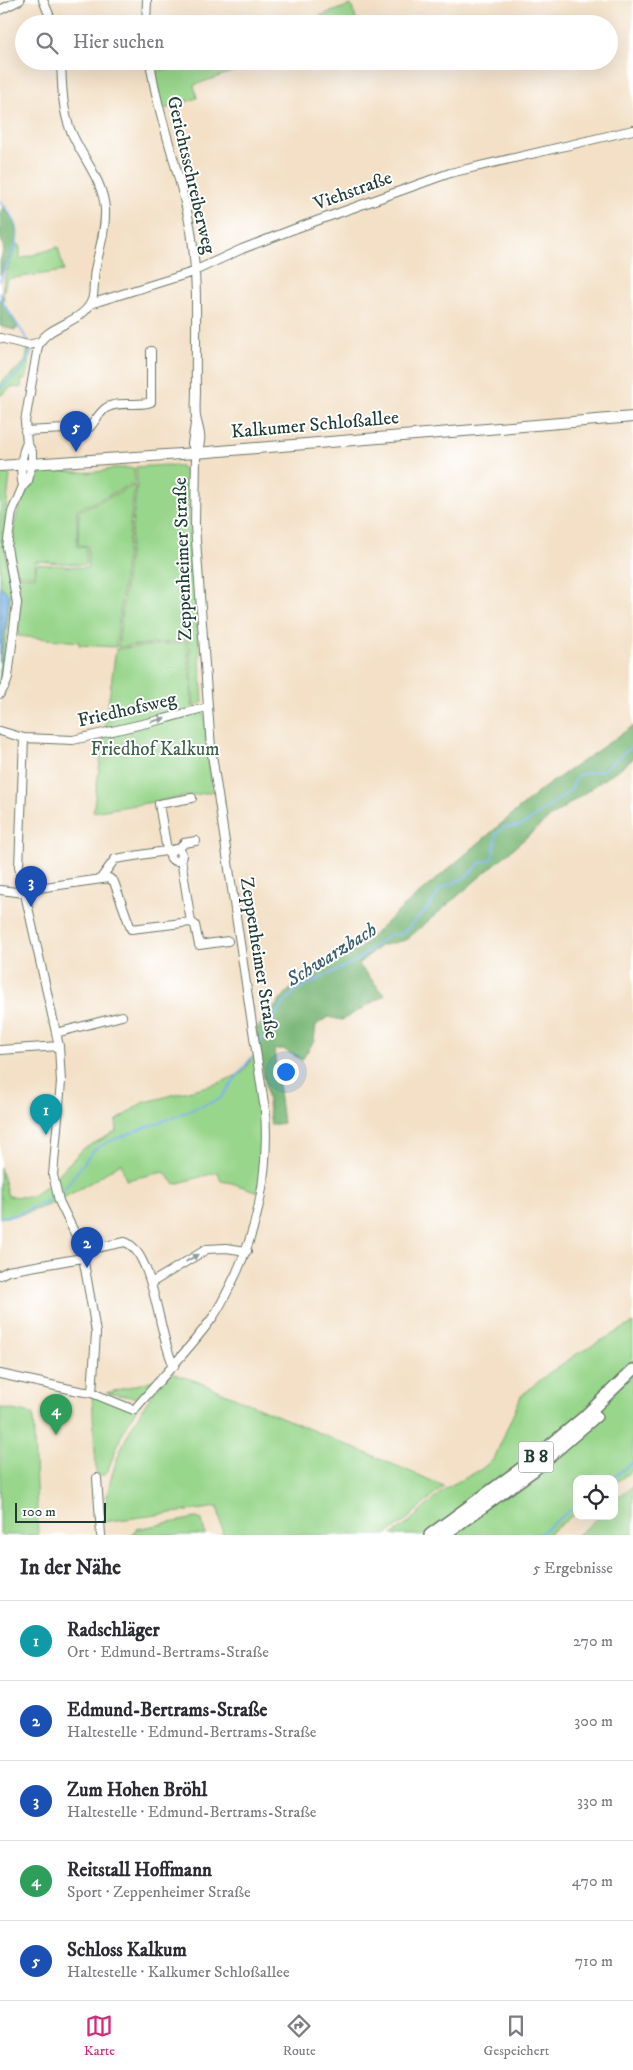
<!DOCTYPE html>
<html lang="de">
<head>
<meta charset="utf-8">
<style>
	body { margin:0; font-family:"IM FELL DW Pica",serif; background:#f2f2f3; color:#2b2b33 }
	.controls { position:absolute; right:15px; bottom:15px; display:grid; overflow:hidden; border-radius:10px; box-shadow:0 5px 20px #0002 }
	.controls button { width:45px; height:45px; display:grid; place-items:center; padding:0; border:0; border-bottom:1px solid #e1e1e2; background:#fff; color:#2b2b33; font:25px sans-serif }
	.scale { position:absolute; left:15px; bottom:12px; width:91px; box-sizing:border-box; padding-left:5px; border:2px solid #1f3d34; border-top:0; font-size:14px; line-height:18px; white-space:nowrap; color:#1f3d34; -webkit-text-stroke:4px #fff; paint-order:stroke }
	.you { position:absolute; left:285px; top:1071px; width:18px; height:18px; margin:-12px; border:4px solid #fff; border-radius:50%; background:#1a73e8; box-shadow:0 0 0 8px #1a73e833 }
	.badge { display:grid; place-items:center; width:32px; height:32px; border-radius:50%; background:#db2777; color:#fff; font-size:16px; font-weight:700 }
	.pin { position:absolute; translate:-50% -41px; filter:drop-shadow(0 1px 2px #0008) }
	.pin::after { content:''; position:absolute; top:26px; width:18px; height:15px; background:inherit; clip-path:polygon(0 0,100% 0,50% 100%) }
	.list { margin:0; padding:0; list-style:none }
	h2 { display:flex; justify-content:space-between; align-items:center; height:65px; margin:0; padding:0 20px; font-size:21px }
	h2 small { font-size:16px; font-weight:400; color:#7c7c81 }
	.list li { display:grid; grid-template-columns:32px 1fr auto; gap:15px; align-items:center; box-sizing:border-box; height:80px; padding:0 20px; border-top:1px solid #e1e1e2 }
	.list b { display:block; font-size:19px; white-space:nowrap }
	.list p { margin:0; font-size:16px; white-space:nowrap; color:#7c7c81 }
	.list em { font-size:16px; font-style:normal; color:#7c7c81 }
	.icon { flex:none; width:28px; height:28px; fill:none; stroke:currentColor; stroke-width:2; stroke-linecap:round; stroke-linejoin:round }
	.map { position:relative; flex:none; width:633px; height:1535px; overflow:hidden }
	.search { position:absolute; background:#fff; box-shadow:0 5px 20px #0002; left:15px; right:15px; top:15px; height:55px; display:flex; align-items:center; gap:12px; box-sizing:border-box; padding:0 18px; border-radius:28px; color:#7c7c81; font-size:19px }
	.sheet { height:465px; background:#fff }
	nav { display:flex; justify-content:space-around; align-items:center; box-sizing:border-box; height:70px; border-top:1px solid #e1e1e2; background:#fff; font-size:14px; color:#7c7c81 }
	nav a { display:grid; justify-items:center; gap:2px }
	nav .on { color:#db2777 }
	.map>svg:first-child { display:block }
	.green { fill:#98d68b; stroke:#5c8a60 }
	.forest { fill:#7ab777; stroke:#4c7a56 }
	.water { fill:#7cb3eb; stroke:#4e7890 }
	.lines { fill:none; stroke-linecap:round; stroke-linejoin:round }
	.stream { stroke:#7cb3eb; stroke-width:2 }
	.minor-casing { stroke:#697667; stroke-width:10 }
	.major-casing { stroke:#697667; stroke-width:12 }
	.highway-casing { stroke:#697667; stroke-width:14 }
	.minor { stroke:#fff; stroke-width:8 }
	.major { stroke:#fff; stroke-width:10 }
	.highway { stroke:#fff; stroke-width:11 }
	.oneway { fill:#8f9e9a }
	.labels { text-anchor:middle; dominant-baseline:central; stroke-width:4; stroke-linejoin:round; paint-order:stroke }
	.shield { fill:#fff; stroke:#627771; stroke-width:1 }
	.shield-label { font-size:18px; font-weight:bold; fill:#1f3d34 }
	.street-label { font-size:19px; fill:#1f3d34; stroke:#fff }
	.park-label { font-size:19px; fill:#3d634a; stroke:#fff }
	.water-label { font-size:20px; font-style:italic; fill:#3b606b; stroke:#fff }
</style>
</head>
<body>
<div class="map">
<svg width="633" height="1535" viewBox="0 0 633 1535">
	<rect width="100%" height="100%" fill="#fff"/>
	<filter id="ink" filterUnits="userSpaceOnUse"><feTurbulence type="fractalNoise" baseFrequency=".02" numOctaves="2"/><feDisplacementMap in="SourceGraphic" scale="10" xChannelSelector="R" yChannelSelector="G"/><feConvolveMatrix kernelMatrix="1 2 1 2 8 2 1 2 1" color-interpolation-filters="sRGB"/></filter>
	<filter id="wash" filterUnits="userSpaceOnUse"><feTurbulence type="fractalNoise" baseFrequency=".0096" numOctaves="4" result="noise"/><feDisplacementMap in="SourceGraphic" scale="20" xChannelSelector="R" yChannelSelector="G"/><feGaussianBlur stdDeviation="1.12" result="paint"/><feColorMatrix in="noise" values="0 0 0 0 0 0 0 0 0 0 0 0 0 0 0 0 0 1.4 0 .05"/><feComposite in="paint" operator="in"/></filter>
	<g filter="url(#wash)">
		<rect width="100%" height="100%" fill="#f3e0c6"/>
		<path class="green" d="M351,5L358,24H296Z
			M187,61H264L194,85L197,98L162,110L153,73Z
			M17,245H20V259L58,247L64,271L7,279L4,290H2L4,300H3C0,278 10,265 17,245Z
			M30,346L29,366L26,380L22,379L21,388L11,387L0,396V383L23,364L26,360L28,347Z
			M166,465L181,466L186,472L203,702L194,707L189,640L118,647L137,484L136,467Z
			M113,468H134L135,483L77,510V547H86V565L36,561L34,575L17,574C7,535 15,501 42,471C66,469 90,477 113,468Z
			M0,471H3L10,476L5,518L6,564L12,587L0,687Z
			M135,485L116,647L79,645V642L18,636L21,599L16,576L35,577L37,564L88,568V546L78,545L79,511Z
			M187,642L193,713L204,711L212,792L93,812L116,649Z
			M255,1054L260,1089L264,1159L258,1192L232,1183L221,1181L218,1172L175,1184L164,1172L126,1180L121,1163C84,1187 45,1213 0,1218V1167L8,1196L27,1197L34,1195L50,1183L83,1149L117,1131L116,1121L142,1103L219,1083L242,1073Z
			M633,1323V1470L614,1484V1479H577V1512L547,1535H392L406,1525L446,1488L480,1470L494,1459L521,1396L549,1373L577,1354Z
			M172,1373L196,1381L444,1486L404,1522L386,1535H223L218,1507L103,1522C109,1472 121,1441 149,1399C155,1390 162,1377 172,1373Z
			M158,1379L143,1399L106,1393Z
			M92,1395L140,1403L122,1434L107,1472L102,1476L98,1475L96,1471Z
			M2,1408L33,1414L38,1535H0V1409Z
			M633,1486V1535H577L601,1516H614V1500Z
			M196,1518L202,1520L205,1535H132L136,1529Z"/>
		<path class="forest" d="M4,208C27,236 15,247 0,275V261L4,249L0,235V212Z
			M0,298L18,328L15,330L0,326Z
			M633,726V759L549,818L406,940L380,946L358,964L385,995L342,1020L328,1017L316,1025L314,1041L302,1060L283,1049L274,1050L283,1123L271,1125L266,1089L255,1031L288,991L314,971L359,949L394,915L542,789Z"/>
		<path class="water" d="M0,585L9,595L0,663Z"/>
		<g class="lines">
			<path class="stream" d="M0,201C18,223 24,232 10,259C6,266 2,273 0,281
				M0,294L4,304L29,342
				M0,388C14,376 32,367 31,346
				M259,1044L280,1008L295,991L356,961L389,935L402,934L427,909L441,889L466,877L480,863L488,861L493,857L496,834L504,827H516L526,823L570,791L578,775L603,770L633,746
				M60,1194L94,1150L108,1142L220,1099L251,1058
				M0,1217L16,1215L56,1197
				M611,1479L633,1462
				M538,1535L577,1505"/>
		</g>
	</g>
	<g filter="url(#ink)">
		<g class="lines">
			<defs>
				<path id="minor" d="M43,0L53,24
					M0,10L20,0
					M146,24L147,0
					M90,304L190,273L242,249L294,229L450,173L633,130
					M0,338L28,345L40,342
					M25,431L86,428L90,427C95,421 100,412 106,408C119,400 138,407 151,402V351
					M196,453L192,444L196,417
					M23,486C20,475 21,453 27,443
					M0,694L6,684L8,677L17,603L7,547L12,512L23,486L28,481L32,463V452L27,443L25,422L38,346C47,324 83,324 92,300C95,291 93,279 95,270C99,250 106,230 105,209C103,179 81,157 70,129C62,108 62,83 61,61
					M0,731L24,738L73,740L164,719L207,707
					M24,738L19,867L59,1046L61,1082L53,1175L59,1201L81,1246L93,1313L96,1333L92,1393
					M170 855a6 6 0 1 1 12 0a6 6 0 1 1-12 0Z
					M179,849L184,843L196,841
					M167,850L159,804L192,798
					M181,859L191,922L195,925L199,945L228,941
					M101,878L115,859L172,850
					M0,890L25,893
					M24,890L109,878L114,882L131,929L191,922
					M56,1033L122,1016
					M0,1050L59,1046
					M81,1251L125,1242C154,1252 159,1339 174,1366
					M0,1275L8,1271L82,1258
					M151,1283L207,1249L226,1248L247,1251
					M0,1374L79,1391L92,1393L134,1410C160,1379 189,1350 213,1317C222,1304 229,1288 236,1274C260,1222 269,1168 265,1111L211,748L195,526L196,453C204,439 199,431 196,417C195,408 196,399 196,390C195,337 199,284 191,231C181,173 158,119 150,61
					M97,1478L101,1535"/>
				<path id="major" d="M0,466L196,453L633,417"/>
				<path id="highway" d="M445,1534L534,1470L596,1416
					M430,1535L530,1462L583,1418L633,1370"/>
			</defs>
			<use href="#minor" class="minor-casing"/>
			<use href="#major" class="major-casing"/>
			<use href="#highway" class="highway-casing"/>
			<use href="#minor" class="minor"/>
			<use href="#major" class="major"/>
			<use href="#highway" class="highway"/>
		</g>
		<defs><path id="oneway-solid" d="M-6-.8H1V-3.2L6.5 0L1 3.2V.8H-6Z" transform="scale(1.25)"/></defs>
		<g class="oneway">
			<use href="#oneway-solid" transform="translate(158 720) rotate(-13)"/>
			<use href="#oneway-solid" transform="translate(192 1258) rotate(-31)"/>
		</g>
	</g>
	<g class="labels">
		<rect class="shield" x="518.5" y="1441.5" width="35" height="31" rx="4"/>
		<g class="shield-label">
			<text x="536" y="1457">B 8</text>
		</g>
		<g class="street-label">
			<text transform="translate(191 175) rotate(77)">Gerichtsschreiberweg</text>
			<text transform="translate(353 191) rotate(-20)">Viehstraße</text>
			<text transform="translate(315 425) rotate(-5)">Kalkumer Schloßallee</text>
			<text transform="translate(183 559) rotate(-92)">Zeppenheimer Straße</text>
			<text transform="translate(127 710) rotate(-13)">Friedhofsweg</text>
			<text transform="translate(259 958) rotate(81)">Zeppenheimer Straße</text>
		</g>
		<g class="park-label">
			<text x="155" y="749">Friedhof Kalkum</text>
		</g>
		<g class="water-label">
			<text transform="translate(332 955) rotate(-32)">Schwarzbach</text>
		</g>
	</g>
</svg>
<div class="controls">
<button><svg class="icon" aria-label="locate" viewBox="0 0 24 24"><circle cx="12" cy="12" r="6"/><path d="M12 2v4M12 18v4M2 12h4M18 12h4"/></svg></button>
</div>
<div class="scale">100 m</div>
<div class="you"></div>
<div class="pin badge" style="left:46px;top:1135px;background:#0f9aa8">1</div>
<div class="pin badge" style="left:87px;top:1268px;background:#1a4fb4">2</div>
<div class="pin badge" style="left:31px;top:907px;background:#1a4fb4">3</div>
<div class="pin badge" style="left:56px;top:1435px;background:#2e9e5b">4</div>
<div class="pin badge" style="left:76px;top:452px;background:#1a4fb4">5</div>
<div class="search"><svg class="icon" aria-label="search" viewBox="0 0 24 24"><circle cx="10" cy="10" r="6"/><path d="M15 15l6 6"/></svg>Hier suchen</div>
</div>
<section class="sheet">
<h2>In der Nähe<small>5 Ergebnisse</small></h2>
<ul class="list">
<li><span class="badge" style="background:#0f9aa8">1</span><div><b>Radschläger</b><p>Ort · Edmund-Bertrams-Straße</p></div><em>270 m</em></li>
<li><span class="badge" style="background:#1a4fb4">2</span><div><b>Edmund-Bertrams-Straße</b><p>Haltestelle · Edmund-Bertrams-Straße</p></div><em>300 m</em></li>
<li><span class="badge" style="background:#1a4fb4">3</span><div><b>Zum Hohen Bröhl</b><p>Haltestelle · Edmund-Bertrams-Straße</p></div><em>330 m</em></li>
<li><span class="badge" style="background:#2e9e5b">4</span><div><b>Reitstall Hoffmann</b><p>Sport · Zeppenheimer Straße</p></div><em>470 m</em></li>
<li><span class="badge" style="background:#1a4fb4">5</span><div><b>Schloss Kalkum</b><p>Haltestelle · Kalkumer Schloßallee</p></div><em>710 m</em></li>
</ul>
</section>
<nav>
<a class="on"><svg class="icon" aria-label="map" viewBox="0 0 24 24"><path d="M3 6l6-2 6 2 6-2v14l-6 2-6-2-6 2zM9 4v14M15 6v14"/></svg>Karte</a>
<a><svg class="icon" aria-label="directions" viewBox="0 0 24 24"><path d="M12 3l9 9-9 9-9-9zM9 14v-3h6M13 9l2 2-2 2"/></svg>Route</a>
<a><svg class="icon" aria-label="saved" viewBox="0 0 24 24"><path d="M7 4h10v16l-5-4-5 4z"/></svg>Gespeichert</a>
</nav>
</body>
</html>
